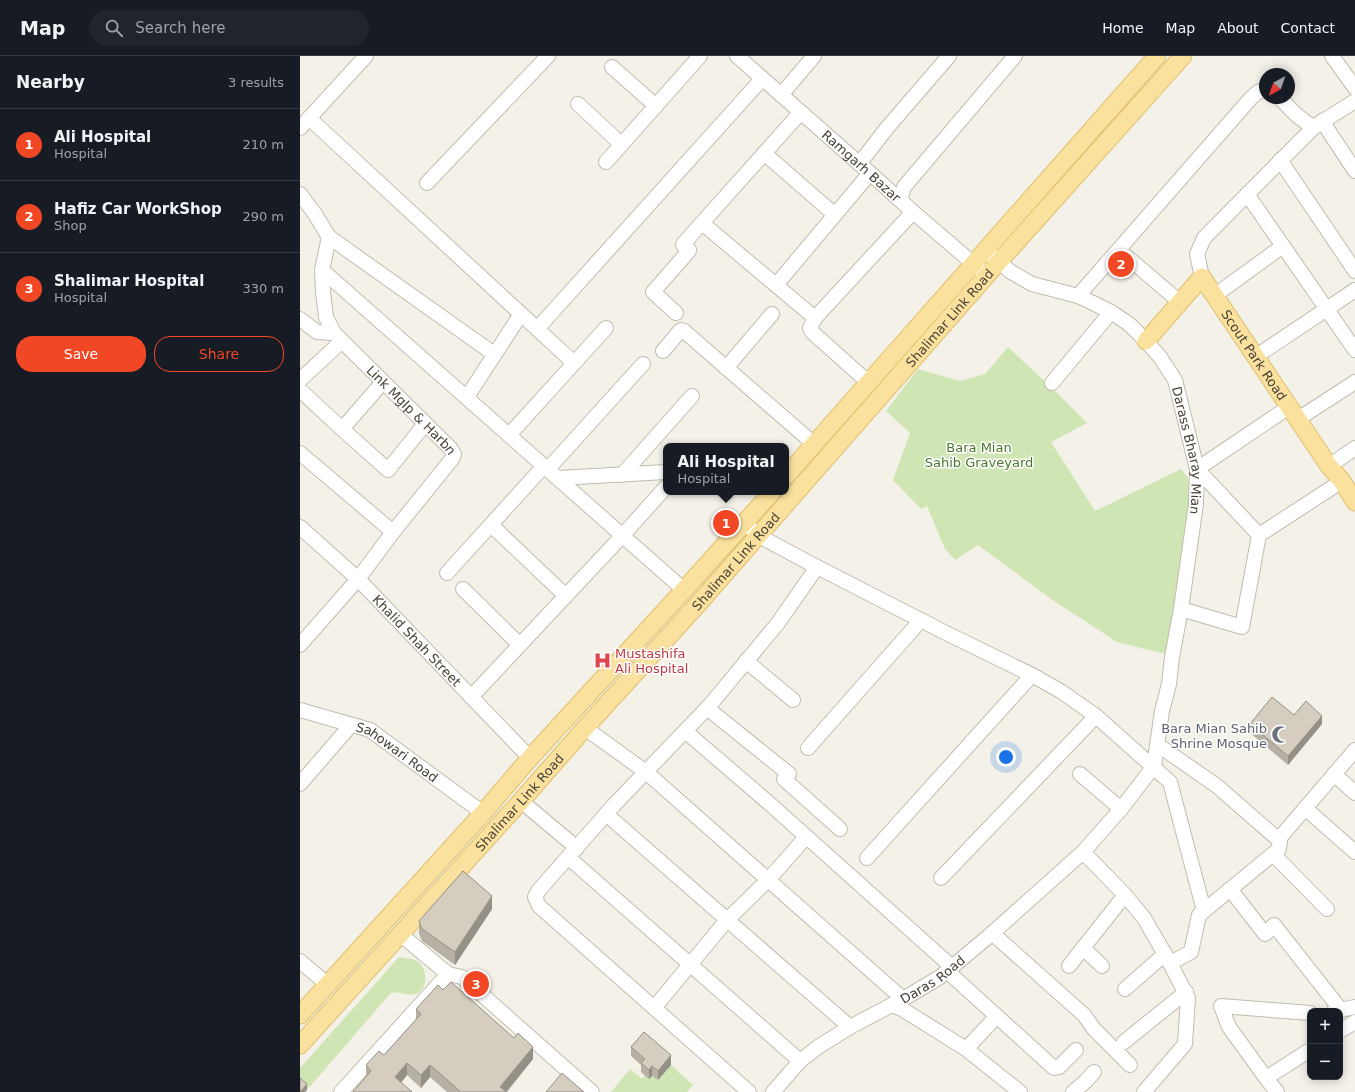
<!DOCTYPE html>
<html lang="en">
<head>
<meta charset="utf-8">
<style>
	body { margin:0; font-family:"DejaVu Sans",sans-serif; background:#20242c; color:#f1f3f6 }
	.controls { position:absolute; right:12px; bottom:12px; display:grid; overflow:hidden; border-radius:8px; box-shadow:0 2px 10px #0003 }
	.controls button { width:36px; height:36px; display:grid; place-items:center; padding:0; border:0; border-bottom:1px solid #363941; background:#171b24; color:#f1f3f6; font:20px sans-serif }
	.compass { position:absolute; left:959px; top:12px; width:36px; height:36px; border-radius:50%; background:#171b24; box-shadow:0 2px 10px #0003; rotate:220deg }
	.you { position:absolute; left:706px; top:701px; width:14px; height:14px; margin:-10px; border:3px solid #fff; border-radius:50%; background:#1a73e8; box-shadow:0 0 0 6px #1a73e833 }
	.badge { display:grid; place-items:center; width:26px; height:26px; border-radius:50%; background:#f14724; color:#fff; font-size:13px; font-weight:700 }
	.pin { position:absolute; translate:-50% -50%; border:2px solid #fff; box-shadow:0 1px 4px #0006 }
	.popup { position:absolute; left:363px; top:387px; width:126px; height:52px; box-sizing:border-box; display:grid; place-content:center; border-radius:8px; background:#171b24; filter:drop-shadow(0 1px 3px #0005); font-size:13px; white-space:nowrap; color:#9ea1a6 }
	.popup b { font-size:15px; color:#f1f3f6 }
	.popup::after { content:''; position:absolute; left:50%; top:100%; margin-left:-8px; border:8px solid transparent; border-top-color:#171b24 }
	.list { margin:0; padding:0; list-style:none }
	h2 { display:flex; justify-content:space-between; align-items:center; height:52px; margin:0; padding:0 16px; font-size:17px }
	h2 small { font-size:13px; font-weight:400; color:#9ea1a6 }
	.list li { display:grid; grid-template-columns:26px 1fr auto; gap:12px; align-items:center; box-sizing:border-box; height:72px; padding:0 16px; border-top:1px solid #363941 }
	.list b { display:block; font-size:15px; white-space:nowrap }
	.list p { margin:0; font-size:13px; white-space:nowrap; color:#9ea1a6 }
	.list em { font-size:13px; font-style:normal; color:#9ea1a6 }
	.actions { display:flex; gap:8px; padding:12px 16px }
	.actions a { flex:1; padding:9px 0; border:1px solid #f14724; border-radius:16px; text-align:center; font-size:14px; color:#f14724 }
	.actions .main { background:#f14724; color:#fff }
	.icon { flex:none; width:22px; height:22px; fill:none; stroke:currentColor; stroke-width:2; stroke-linecap:round; stroke-linejoin:round }
	.map { position:relative; flex:none; width:1055px; height:1036px; overflow:hidden }
	header { display:flex; align-items:center; gap:24px; box-sizing:border-box; height:56px; padding:0 20px; background:#171b24; border-bottom:1px solid #363941 }
	header strong { font-size:19px }
	nav { display:flex; gap:22px; margin-inline-start:auto; font-size:14px }
	.search { width:280px; height:36px; background:#20242c; display:flex; align-items:center; gap:10px; box-sizing:border-box; padding:0 14px; border-radius:22px; color:#9ea1a6; font-size:15px }
	main { display:flex }
	aside { flex:1; background:#171b24 }
	.map>svg:first-child { display:block }
	.green { fill:#cfe6b4 }
	.lines { fill:none; stroke-linecap:round; stroke-linejoin:round }
	.minor-casing { stroke:#c2bcaf; stroke-width:16 }
	.major-casing { stroke:#dfbf6c; stroke-width:19 }
	.minor { stroke:#fff; stroke-width:14 }
	.major { stroke:#fae19d; stroke-width:17 }
	.wall { fill:#b7b0a4 }
	.shaded-wall { fill:#959086 }
	.building { fill:#d5cdbf; stroke:#959086 }
	.labels { text-anchor:middle; dominant-baseline:central; stroke-width:3; stroke-linejoin:round; paint-order:stroke }
	.street-label { font-size:13px; fill:#484238; stroke:#fff }
	.park-label { font-size:13px; fill:#48772d; stroke:#fff }
	.health-label { font-size:13px; fill:#be3a42; stroke:#fff; text-anchor:start }
	.worship-label { font-size:13px; fill:#5b616d; stroke:#fff; text-anchor:end }
</style>
</head>
<body>
<header>
<strong>Map</strong>
<div class="search"><svg class="icon" aria-label="search" viewBox="0 0 24 24"><circle cx="10" cy="10" r="6"/><path d="M15 15l6 6"/></svg>Search here</div>
<nav><a>Home</a><a>Map</a><a>About</a><a>Contact</a></nav>
</header>
<main>
<aside>
<h2>Nearby<small>3 results</small></h2>
<ul class="list">
<li><span class="badge">1</span><div><b>Ali Hospital</b><p>Hospital</p></div><em>210 m</em></li>
<li><span class="badge">2</span><div><b>Hafiz Car WorkShop</b><p>Shop</p></div><em>290 m</em></li>
<li><span class="badge">3</span><div><b>Shalimar Hospital</b><p>Hospital</p></div><em>330 m</em></li>
</ul>
<div class="actions"><a class="main">Save</a><a>Share</a></div>
</aside>
<div class="map">
<svg width="1055" height="1036" viewBox="0 0 1055 1036">
	<rect width="100%" height="100%" fill="#f4f1e9"/>
	<path class="green" d="M708,291L752,332L787,367L751,386L795,455L881,413L888,422L891,441L870,599L817,586L751,543L678,489L655,504L645,493L627,450L621,453L593,424L610,377L586,355L618,313L660,325L685,318Z
		M99,901C104,902 110,902 115,904C127,909 130,932 116,938C109,940 100,937 94,936L89,939L7,1034L0,1028V1012Z
		M371,1009L393,1029L387,1036H311L330,1013L342,1023L345,1019L352,1020L358,1024Z"/>
	<g class="lines">
		<defs>
			<g id="minor">
				<path id="s1" d="M437,0L570,117L613,156L682,215"/>
				<path d="M1032,0L1055,32"/>
				<path d="M312,11L356,50"/>
				<path d="M481,39L514,0"/>
				<path d="M980,42C990,53 1000,64 1014,71L1055,45"/>
				<path d="M278,48L321,88"/>
				<path d="M9,62L274,307"/>
				<path d="M1022,65L1055,115"/>
				<path d="M0,72L66,0"/>
				<path d="M464,97L535,159"/>
				<path d="M980,104L1055,215"/>
				<path d="M306,106L400,0"/>
				<path d="M559,108L587,72L649,0"/>
				<path d="M127,127L248,0"/>
				<path id="s2" d="M0,138L15,158L29,181L22,214L23,236L26,261L34,277L150,392L154,398L152,403L93,476L58,523L0,589"/>
				<path d="M947,138L1055,294"/>
				<path d="M600,144L604,131L715,0"/>
				<path d="M402,167L515,262L613,156"/>
				<path d="M29,181L194,298"/>
				<path d="M819,194L881,247"/>
				<path id="s3" d="M691,199L711,216L732,228L778,240L791,246L811,256L829,268L846,285L860,301L875,324L897,413L896,448L881,553L872,601L869,628L862,655L854,710L821,753L783,796L825,839L844,862L870,907L888,942L885,988L844,1036"/>
				<path d="M22,214L384,534"/>
				<path d="M902,221L897,198L904,182L1014,71"/>
				<path d="M476,229L570,117"/>
				<path d="M778,240L951,42L958,36L965,34"/>
				<path d="M914,240L983,190"/>
				<path d="M376,257L353,236L388,196L389,194L383,189L384,187L501,56"/>
				<path d="M515,262L510,272L512,276L569,327"/>
				<path d="M0,263L17,276L34,277"/>
				<path d="M237,273L462,23"/>
				<path d="M363,295L379,276L381,274L384,275L514,388"/>
				<path d="M955,301L1055,234"/>
				<path d="M426,312L472,258"/>
				<path d="M0,324L42,285"/>
				<path d="M752,327L811,256"/>
				<path d="M0,334L42,373L88,414L125,368"/>
				<path d="M167,341L221,258"/>
				<path d="M998,363L1055,326"/>
				<path d="M42,373L83,326"/>
				<path d="M209,379L306,272"/>
				<path d="M0,397L93,476"/>
				<path d="M1029,410L1055,392"/>
				<path d="M248,413L343,308"/>
				<path d="M322,419L392,340"/>
				<path d="M258,422L366,416"/>
				<path d="M445,467L459,480L517,511L646,577L732,619L762,636L796,660L870,726L904,855"/>
				<path d="M191,469L266,540"/>
				<path id="s4" d="M0,471L58,523L230,702"/>
				<path d="M959,479L1042,425"/>
				<path d="M147,517L244,410"/>
				<path d="M163,533L220,589"/>
				<path d="M881,553L942,571L959,479L897,413L989,351"/>
				<path d="M446,605L493,644"/>
				<path d="M171,641L323,479L366,431"/>
				<path d="M407,652L489,718L484,723L540,773"/>
				<path id="s5" d="M0,654L70,674L183,757"/>
				<path d="M285,672L346,716L603,943"/>
				<path d="M385,675L470,748L652,911"/>
				<path d="M858,689L917,730L980,785L979,793L899,859L891,896L870,907"/>
				<path d="M508,692L621,564"/>
				<path d="M780,718L821,753"/>
				<path d="M1034,718L1055,737"/>
				<path d="M0,728L51,669"/>
				<path d="M221,745L277,792"/>
				<path d="M1005,752L1055,796"/>
				<path d="M306,758L550,971"/>
				<path d="M978,784L1055,694"/>
				<path d="M973,798L1027,853"/>
				<path d="M269,802L500,1005"/>
				<path d="M567,802L732,619"/>
				<path d="M641,822L796,660"/>
				<path d="M930,833L965,878L974,869L1041,954"/>
				<path d="M692,877L784,959L794,973L830,1009"/>
				<path d="M100,878L148,918L162,921L292,1036"/>
				<path d="M0,905L27,928"/>
				<path d="M769,910L783,892"/>
				<path d="M802,910L783,892L825,839"/>
				<path d="M647,915L754,1012L759,1011L776,994"/>
				<path d="M825,933L865,898"/>
				<path d="M591,949L602,953L666,993L720,1036"/>
				<path d="M354,952L427,864L468,824L506,781"/>
				<path d="M1034,955L1055,951"/>
				<path d="M1040,975L1055,966"/>
				<path d="M824,986L886,936"/>
				<path d="M666,993L697,960"/>
				<path d="M966,1022L929,971L921,950L1010,957"/>
				<path d="M41,1036L148,918"/>
				<path d="M449,1036L239,850L235,841L239,834L314,749L410,649L478,567L517,511"/>
				<path id="s6" d="M473,1036L500,1005L518,991L550,971L603,943L640,921L689,880L783,796"/>
				<path d="M773,1036L786,1025L794,1016"/>
				<path d="M977,1036L966,1022L1010,994"/>
			</g>
			<g id="major">
				<path id="s7" d="M846,285L902,221L1029,410L1042,425L1055,446"/>
				<path d="M486,420L857,0"/>
				<path d="M0,959L183,757L230,702L384,534L472,436"/>
				<path id="s8" d="M0,989L221,745L285,672L399,547L687,219L883,0"/>
			</g>
		</defs>
		<use href="#minor" class="minor-casing"/>
		<use href="#major" class="major-casing"/>
		<use href="#minor" class="minor"/>
		<use href="#major" class="major"/>
	</g>
	<path class="wall" d="M994,659L1022,668L988,709L950,677V668Z
		M192,853L155,909L122,885L119,878V865Z
		M143,934L233,1003L207,1036H147L130,1021L121,1032L107,1019L101,1027L66,1021V1009L84,999L116,963V953Z
		M331,991L371,1009L358,1024L352,1020L349,1023L341,1016V1009L331,1000Z"/>
	<path class="shaded-wall" d="M1022,660V668L988,709V700Z
		M192,840V853L155,909V896Z
		M233,991V1003L206,1036L200,1031Z
		M371,999V1009L358,1024V1015Z
		M107,1007V1019L95,1034V1021Z
		M130,1009V1021L121,1032V1019Z
		M352,1010V1020L349,1023V1014Z
		M7,1028V1034L5,1036H0Z"/>
	<path class="building" d="M972,641L994,659L1006,645L1022,660L988,700L950,668Z
		M163,815L192,840L155,896L122,873L119,865Z
		M151,926L214,982L218,977L233,991L200,1031L207,1036H161L130,1009L121,1019L107,1007L95,1021L112,1036H53L71,1015L66,1009L79,995L84,999L121,958L116,953L138,929L143,934Z
		M344,976L371,999L358,1015L352,1010L349,1014L341,1007L345,1003L331,991Z
		M262,1017L284,1036H246Z
		M0,1022L7,1028L0,1036Z"/>
	<defs>
		<symbol id="hospital-bare" viewBox="-9 -9 18 18"><path d="M-5-5h3v3.5h4V-5h3V5h-3V1.5h-4V5h-3Z" fill="#e0444e" stroke="#fff" stroke-width="2.5" paint-order="stroke"/></symbol>
		<symbol id="mosque-bare" viewBox="-9 -9 18 18"><path d="M3.5-4.9A6 6 0 1 0 3.5 4.9A5 5 0 1 1 3.5-4.9Z" fill="#6b7280" stroke="#fff" stroke-width="2.5" paint-order="stroke"/></symbol>
	</defs>
	<g fill-rule="evenodd">
		<use href="#hospital-bare" x="290" y="592" width="25" height="25"/>
		<use href="#mosque-bare" x="968" y="666" width="25" height="25"/>
	</g>
	<g class="labels">
		<g class="street-label">
			<text stroke="none"><textPath href="#s1" startOffset="166">Ramgarh Bazar</textPath></text>
			<text stroke="none"><textPath href="#s8" startOffset="975">Shalimar Link Road</textPath></text>
			<text stroke="none"><textPath href="#s7" startOffset="179">Scout Park Road</textPath></text>
			<text stroke="none"><textPath href="#s2" startOffset="260">Link Mglp &amp; Harbn</textPath></text>
			<text stroke="none"><textPath href="#s3" startOffset="301">Darass Bharay Mian</textPath></text>
			<text stroke="none"><textPath href="#s8" startOffset="651">Shalimar Link Road</textPath></text>
			<text stroke="none"><textPath href="#s4" startOffset="163">Khalid Shah Street</textPath></text>
			<text stroke="none"><textPath href="#s5" startOffset="107">Sahowari Road</textPath></text>
			<text stroke="none"><textPath href="#s8" startOffset="327">Shalimar Link Road</textPath></text>
			<text stroke="none"><textPath href="#s6" startOffset="197">Daras Road</textPath></text>
		</g>
		<g class="park-label">
			<text x="679" y="391">Bara Mian<tspan x="679" dy="15">Sahib Graveyard</tspan></text>
		</g>
		<g class="health-label">
			<text x="315" y="597">Mustashifa<tspan x="315" dy="15">Ali Hospital</tspan></text>
		</g>
		<g class="worship-label">
			<text x="967" y="672">Bara Mian Sahib<tspan x="967" dy="15">Shrine Mosque</tspan></text>
		</g>
	</g>
</svg>
<div class="controls">
<button>+</button>
<button>−</button>
</div>
<svg class="compass" viewBox="-18 -18 36 36"><path d="M0-13l5 13h-10z" fill="#e53935"/><path d="M0 13l5-13h-10z" fill="#9ea1a6"/></svg>
<div class="you"></div>
<div class="pin badge" style="left:426px;top:467px">1</div>
<div class="popup"><b>Ali Hospital</b>Hospital</div>
<div class="pin badge" style="left:821px;top:208px">2</div>
<div class="pin badge" style="left:176px;top:928px">3</div>
</div>
</main>
</body>
</html>
